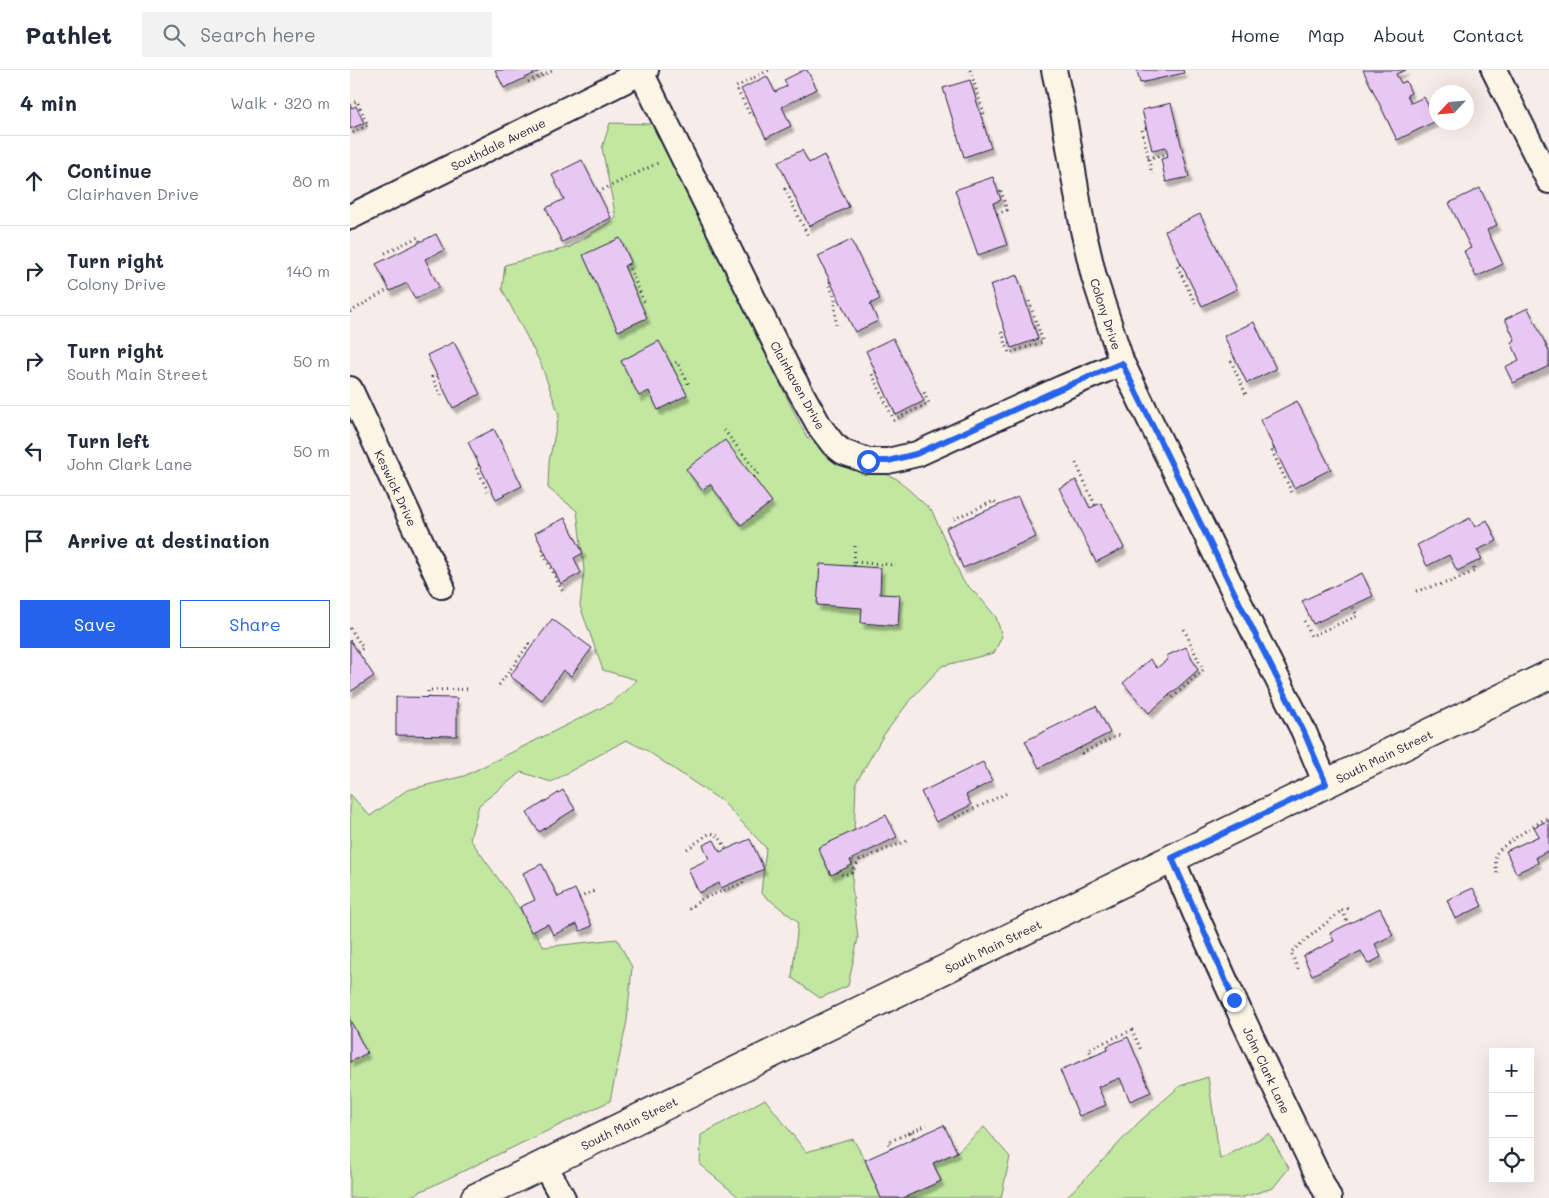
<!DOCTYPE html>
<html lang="en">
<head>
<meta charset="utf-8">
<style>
	body { margin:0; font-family:Mali,sans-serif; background:#f2f2f3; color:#1f2937 }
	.controls { position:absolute; right:15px; bottom:15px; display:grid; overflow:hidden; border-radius:0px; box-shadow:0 5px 20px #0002 }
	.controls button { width:45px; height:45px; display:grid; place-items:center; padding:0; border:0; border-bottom:1px solid #e0e1e3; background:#fff; color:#1f2937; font:25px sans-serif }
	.compass { position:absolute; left:1079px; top:15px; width:45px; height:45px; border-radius:50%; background:#fff; box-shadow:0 5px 20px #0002; rotate:244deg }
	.stop { position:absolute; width:15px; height:15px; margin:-11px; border:4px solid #2563eb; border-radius:50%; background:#fff }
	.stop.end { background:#2563eb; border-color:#fff; box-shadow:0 1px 5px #0008 }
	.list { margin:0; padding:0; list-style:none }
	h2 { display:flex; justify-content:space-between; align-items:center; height:65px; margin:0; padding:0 20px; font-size:21px }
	h2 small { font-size:16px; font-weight:400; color:#747a83 }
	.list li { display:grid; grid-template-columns:32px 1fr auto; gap:15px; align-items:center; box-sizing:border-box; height:90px; padding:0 20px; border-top:1px solid #e0e1e3 }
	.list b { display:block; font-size:19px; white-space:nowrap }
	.list p { margin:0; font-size:16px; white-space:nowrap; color:#747a83 }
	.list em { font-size:16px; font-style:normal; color:#747a83 }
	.actions { display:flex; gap:10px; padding:15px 20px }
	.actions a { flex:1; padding:11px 0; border:1px solid #2563eb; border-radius:0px; text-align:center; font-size:18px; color:#2563eb }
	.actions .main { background:#2563eb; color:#fff }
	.icon { flex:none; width:28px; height:28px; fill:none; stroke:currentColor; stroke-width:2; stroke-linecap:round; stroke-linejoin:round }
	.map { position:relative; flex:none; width:1199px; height:1128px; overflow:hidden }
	header { display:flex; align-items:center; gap:30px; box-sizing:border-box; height:70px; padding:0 25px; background:#fff; border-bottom:1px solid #e0e1e3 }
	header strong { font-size:24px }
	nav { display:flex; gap:28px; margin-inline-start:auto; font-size:18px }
	.search { width:350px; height:45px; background:#f2f2f3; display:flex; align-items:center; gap:12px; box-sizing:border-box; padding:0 18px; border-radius:0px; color:#747a83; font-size:19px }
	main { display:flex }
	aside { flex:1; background:#fff }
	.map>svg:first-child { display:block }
	.green { fill:#c1e7a1; stroke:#72846e }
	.building { fill:#e9c7f3; stroke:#22223b; filter:url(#shadow) }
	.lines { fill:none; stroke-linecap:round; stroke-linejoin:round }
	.street-casing { stroke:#22223b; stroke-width:28 }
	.primary-casing { stroke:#22223b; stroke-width:31 }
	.path { stroke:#22223b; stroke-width:3; stroke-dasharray:1 4; stroke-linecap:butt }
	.street { stroke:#fcf5e5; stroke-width:24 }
	.primary { stroke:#fcf5e5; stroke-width:28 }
	.route { stroke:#2563eb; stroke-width:6 }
	.labels { text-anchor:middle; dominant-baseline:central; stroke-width:4; stroke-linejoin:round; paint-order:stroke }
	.street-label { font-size:12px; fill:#22223b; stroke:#fcf5e5 }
</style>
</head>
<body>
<header>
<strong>Pathlet</strong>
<div class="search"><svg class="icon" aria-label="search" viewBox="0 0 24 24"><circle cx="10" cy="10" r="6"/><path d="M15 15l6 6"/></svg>Search here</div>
<nav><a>Home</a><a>Map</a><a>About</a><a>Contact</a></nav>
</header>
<main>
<aside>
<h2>4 min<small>Walk · 320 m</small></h2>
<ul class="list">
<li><svg class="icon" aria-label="ahead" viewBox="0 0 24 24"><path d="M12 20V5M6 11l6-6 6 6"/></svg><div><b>Continue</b><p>Clairhaven Drive</p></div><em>80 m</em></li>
<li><svg class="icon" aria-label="right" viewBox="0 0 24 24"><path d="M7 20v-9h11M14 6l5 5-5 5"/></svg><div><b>Turn right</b><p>Colony Drive</p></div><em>140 m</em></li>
<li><svg class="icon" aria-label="right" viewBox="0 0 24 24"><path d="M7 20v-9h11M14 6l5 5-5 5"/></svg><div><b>Turn right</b><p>South Main Street</p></div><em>50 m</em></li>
<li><svg class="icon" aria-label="left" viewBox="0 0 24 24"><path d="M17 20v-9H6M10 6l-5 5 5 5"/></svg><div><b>Turn left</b><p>John Clark Lane</p></div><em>50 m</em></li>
<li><svg class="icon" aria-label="arrive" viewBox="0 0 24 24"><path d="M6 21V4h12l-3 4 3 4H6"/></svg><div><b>Arrive at destination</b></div></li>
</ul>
<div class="actions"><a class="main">Save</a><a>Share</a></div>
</aside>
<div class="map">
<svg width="1199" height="1128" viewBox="0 0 1199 1128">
	<defs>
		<filter id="shadow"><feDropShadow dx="3" dy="5.5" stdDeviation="1" flood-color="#0004"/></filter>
	</defs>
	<rect width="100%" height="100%" fill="#f8ece8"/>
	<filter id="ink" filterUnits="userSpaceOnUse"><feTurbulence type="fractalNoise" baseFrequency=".02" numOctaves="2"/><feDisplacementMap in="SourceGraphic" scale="10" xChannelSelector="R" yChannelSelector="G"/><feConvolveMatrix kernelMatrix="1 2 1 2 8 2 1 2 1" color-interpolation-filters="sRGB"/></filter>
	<g filter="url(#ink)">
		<path class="green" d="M260,53L302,54L457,368L547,409L582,441L613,511L632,530L646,547L652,566L644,583L592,596L561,629L533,666L506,713L502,817L508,868L498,916L470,928L442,908L448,852L411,823L416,778L373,732L296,680L276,670L201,712L171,702L129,735L120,769L172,842L194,877L267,869L282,897L277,951L260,1031L57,1128H0V724L20,746L57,720L114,706L263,632L287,610L253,600L230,536L234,500L227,441L198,418L199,391L209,345L191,294L152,219L155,195L220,177L266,148L252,78Z
			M858,1007L870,1089L919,1064L939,1098L923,1118L890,1128H715L732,1112L789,1052L830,1016Z
			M415,1029L456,1082L503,1069L515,1090L531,1128H390L350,1095L351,1065Z
			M634,1057L660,1087L651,1128H553L591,1111L583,1093L607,1082Z"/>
		<path class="building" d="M145,0H192L154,18Z
			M454,0H457L467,19L432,37L441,56L416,68L391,19L417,6L425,22L437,16L434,10Z
			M787,0H833L834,3L790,13Z
			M1013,0H1056L1046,4L1051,13L1056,11L1061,23L1057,25L1061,33L1074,27L1086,51L1047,70Z
			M620,10L641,78L614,87L593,18Z
			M821,33L839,107L816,112L811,89L818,87L816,77L802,80L792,40Z
			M0,34L2,38L6,36L14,53L0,59Z
			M452,80L459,93L474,85L499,137L459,156L428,92Z
			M232,90L261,148L212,172L196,138L214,129L202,105Z
			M643,107L651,130L643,133L657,175L628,185L605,120Z
			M1130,118L1147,155L1137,160L1153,194L1126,207L1114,181L1121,178L1099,133Z
			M850,144L887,219L852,236L815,161Z
			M86,164L94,180L75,189L89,217L65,229L57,213L40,221L26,194Z
			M270,168L281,192L274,196L297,248L268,261L233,185Z
			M501,170L530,229L520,234L528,251L505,262L468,186Z
			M667,205L688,269L661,278L640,215Z
			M1178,238L1199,281V296L1163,313L1155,297L1169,290L1161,272L1165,270L1155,249Z
			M904,252L926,299L897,313L874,266Z
			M543,268L574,331L546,345L516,281Z
			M309,271L337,325L308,340L299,321L289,326L271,291Z
			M104,272L130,324L103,338L77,285Z
			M947,331L981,399L944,418L910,350Z
			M144,359L172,416L146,429L118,372Z
			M375,370L422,432L391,455L360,414L352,420L336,399Z
			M726,410L740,438L751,433L774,478L746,492L709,418Z
			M668,427L686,467L613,498L596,458Z
			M215,448L233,483L224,488L231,503L211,514L185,463Z
			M1120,448L1125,457L1137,450L1147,471L1127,480L1132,489L1107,501L1099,485L1077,496L1067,475Z
			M470,494L531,498L530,524L550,525L548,556L511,553L512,538L467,535Z
			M1012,503L1023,526L963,554L952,531Z
			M202,549L242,578L221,606L213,600L192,630L160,606Z
			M0,570L24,606L0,622Z
			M836,577L848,600L799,643L773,613L800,589L807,598L818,589L816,586Z
			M46,627L107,628V666L46,665Z
			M746,636L760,663L689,698L675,671Z
			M633,692L642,711L616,725L621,735L586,752L571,722Z
			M213,720L225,739L189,762L177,743Z
			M536,745L547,767L500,790L502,795L481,805L468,778Z
			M1199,750V784L1198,781L1186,787L1188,793L1166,803L1156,781L1189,766L1184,757Z
			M400,769L414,799L371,818L369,813L349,823L338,799L359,789L353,775L364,770L370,782Z
			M192,794L208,827L225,819L242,856L230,861L227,854L203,865L198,854L181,862L170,837L185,830L173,803Z
			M1123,818L1132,836L1105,849L1097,830Z
			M1030,838L1043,865L1025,874L1031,887L1018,894L1011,881L962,905L953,886L984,871L980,863Z
			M0,950L17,983L0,992Z
			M778,967L801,1022L780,1031L770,1008L748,1017L756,1035L729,1046L710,1000L758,980L757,976Z
			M594,1055L607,1082L583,1093L591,1111L553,1128H531L515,1090Z"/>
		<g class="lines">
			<defs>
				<path id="street" d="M290,0L439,301L470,357L483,374L493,382L518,391H538L567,384L712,318L772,293
					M704,0L713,41L733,160L744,207L772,293L888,530L954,662L976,714
					M1144,0L1199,111
					M0,147L296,0
					M0,319L92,516
					M822,789C870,904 924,1016 979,1128
					M194,1094L213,1128"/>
				<path id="primary" d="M125,1128L1199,605"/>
			</defs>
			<use href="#street" class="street-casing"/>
			<use href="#primary" class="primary-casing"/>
			<path class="path" d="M620,0L634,44L631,45
				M178,12L204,0
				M0,34L7,31L18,55L0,64
				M403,44L400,45L386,17L419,0
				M796,58L792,59L802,104
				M798,88L817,84
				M440,117L435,119L458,166
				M248,122L310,92
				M647,144L657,140L650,118
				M35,183L68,167L70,172
				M278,194L294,232
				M831,194L827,196L845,233
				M480,212L478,213L485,228L486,255
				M0,242L39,219
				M652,262L659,283L693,272L679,231L676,233
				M885,288L881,291L897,327
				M321,295L327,292L340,317
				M526,302L522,304L544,350L579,333L573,320
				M87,305L82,307L93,329
				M374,360L408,403L403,407
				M924,378L921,379L943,425
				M726,393L745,435
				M129,395L126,397L138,421
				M604,449L644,431L647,436
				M193,480L192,481L214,524
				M504,492L505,475
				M504,496V492L545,495
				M1066,521L1103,511L1125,501L1121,494
				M954,551L961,566L1007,546L1002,535
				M0,558L13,578L8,582
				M149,615L179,574L181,577
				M819,625L822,628L853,600L833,557
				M78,627V620L120,619
				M730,678L732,683L769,665
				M603,744L605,748L659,722
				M337,779L360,763C370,765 372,771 376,780
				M487,802L493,805L501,803L510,790L557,771
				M1147,803C1146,796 1144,790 1147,783C1152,775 1189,752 1199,747
				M229,828L244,821
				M339,839L352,829L391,814L394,812V808
				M992,840L1000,838
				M948,899L941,882L992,840L998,854
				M742,987L739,979L782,960L791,980
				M561,1062L564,1069
				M541,1079L538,1072L577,1055"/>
			<use href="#street" class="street"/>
			<use href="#primary" class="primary"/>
		</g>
	</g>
	<g class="lines" filter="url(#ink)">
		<path class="route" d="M518,391H538L566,384L712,318L772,293L888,530L954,662L976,714L822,788L884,930"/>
	</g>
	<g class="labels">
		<g class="street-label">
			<text transform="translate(148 74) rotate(-26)">Southdale Avenue</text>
			<text transform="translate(756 244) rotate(72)">Colony Drive</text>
			<text transform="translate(448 315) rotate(61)">Clairhaven Drive</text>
			<text transform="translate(46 418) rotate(65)">Keswick Drive</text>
			<text transform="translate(1034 686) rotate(-26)">South Main Street</text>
			<text transform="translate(643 876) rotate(-26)">South Main Street</text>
			<text transform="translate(917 1000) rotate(65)">John Clark Lane</text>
			<text transform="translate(279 1053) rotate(-26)">South Main Street</text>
		</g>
	</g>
</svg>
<div class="controls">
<button>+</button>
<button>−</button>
<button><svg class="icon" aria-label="locate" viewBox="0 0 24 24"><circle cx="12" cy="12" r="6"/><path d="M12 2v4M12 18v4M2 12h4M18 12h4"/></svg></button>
</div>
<svg class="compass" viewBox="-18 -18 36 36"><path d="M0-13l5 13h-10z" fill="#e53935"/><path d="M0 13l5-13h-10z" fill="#747a83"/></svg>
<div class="stop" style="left:518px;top:391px"></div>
<div class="stop end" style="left:884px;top:930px"></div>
</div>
</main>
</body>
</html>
